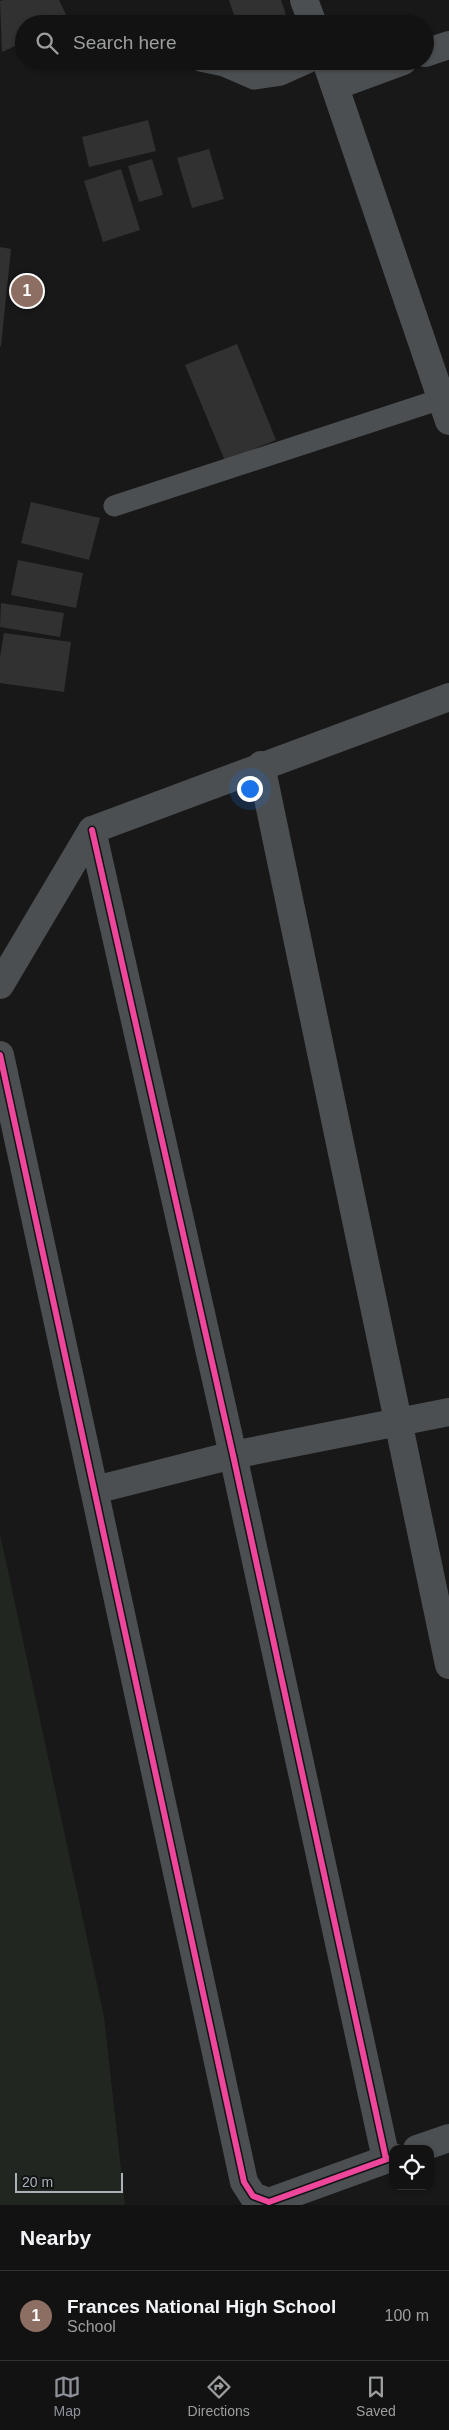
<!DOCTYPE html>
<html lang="en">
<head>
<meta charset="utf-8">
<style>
	body { margin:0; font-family:Helvetica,sans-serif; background:#1b1b1b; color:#f1f3f6 }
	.controls { position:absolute; right:15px; bottom:15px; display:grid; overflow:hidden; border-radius:10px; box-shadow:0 1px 4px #0004 }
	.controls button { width:45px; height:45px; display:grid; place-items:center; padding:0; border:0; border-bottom:1px solid #313232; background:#121212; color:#f1f3f6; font:25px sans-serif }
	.scale { position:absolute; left:15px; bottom:12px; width:108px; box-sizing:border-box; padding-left:5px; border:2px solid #aab1b8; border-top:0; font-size:14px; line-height:18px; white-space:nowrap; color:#aab1b8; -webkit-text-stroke:4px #121314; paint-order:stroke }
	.you { position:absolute; left:249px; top:788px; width:18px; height:18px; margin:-12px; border:4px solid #fff; border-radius:50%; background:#1a73e8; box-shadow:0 0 0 8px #1a73e833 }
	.badge { display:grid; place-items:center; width:32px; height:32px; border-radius:50%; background:#8c9099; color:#fff; font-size:16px; font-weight:700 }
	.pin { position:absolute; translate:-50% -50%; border:2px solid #fff; box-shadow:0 1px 5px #0006 }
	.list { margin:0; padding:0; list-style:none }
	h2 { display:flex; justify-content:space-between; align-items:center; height:65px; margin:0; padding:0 20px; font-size:21px }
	h2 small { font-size:16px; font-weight:400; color:#9c9e9f }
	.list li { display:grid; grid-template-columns:32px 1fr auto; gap:15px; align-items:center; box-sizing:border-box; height:90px; padding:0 20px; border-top:1px solid #313232 }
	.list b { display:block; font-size:19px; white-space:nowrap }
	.list p { margin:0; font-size:16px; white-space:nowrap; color:#9c9e9f }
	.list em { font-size:16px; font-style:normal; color:#9c9e9f }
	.icon { flex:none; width:28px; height:28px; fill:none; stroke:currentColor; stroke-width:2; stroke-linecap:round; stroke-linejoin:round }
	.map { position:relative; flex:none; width:449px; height:2205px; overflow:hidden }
	.search { position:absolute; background:#121212; box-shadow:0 1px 4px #0004; left:15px; right:15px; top:15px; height:55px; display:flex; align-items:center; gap:12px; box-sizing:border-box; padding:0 18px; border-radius:28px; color:#9c9e9f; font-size:19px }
	.sheet { height:155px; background:#121212 }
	nav { display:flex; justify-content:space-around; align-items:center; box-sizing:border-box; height:70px; border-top:1px solid #313232; background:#121212; font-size:14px; color:#9c9e9f }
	nav a { display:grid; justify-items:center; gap:2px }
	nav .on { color:#8c9099 }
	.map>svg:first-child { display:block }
	.green { fill:#212720 }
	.building { fill:#313132 }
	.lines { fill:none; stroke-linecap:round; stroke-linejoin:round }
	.service { stroke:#4c4f51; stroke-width:21 }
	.minor { stroke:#4c4f51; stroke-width:28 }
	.cycleway-casing { stroke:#121314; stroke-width:9 }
	.cycleway { stroke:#ed469a; stroke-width:6 }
</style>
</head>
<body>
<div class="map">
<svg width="449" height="2205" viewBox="0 0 449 2205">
	<rect width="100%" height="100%" fill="#181818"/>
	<path class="green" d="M0,1534L104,2017L125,2205H0Z"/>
	<path class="building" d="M3,0H59L69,21L63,24H24V42L2,52L0,1Z
		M229,0H281L289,24H237Z
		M250,61H288L254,73Z
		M148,120L156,151L89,167L82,137Z
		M209,149L224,199L192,208L177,158Z
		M152,159L163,195L139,202L128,166Z
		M121,169L140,230L103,242L84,181Z
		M0,247L11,249L1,346H0Z
		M237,344L276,440L225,461L185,365Z
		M31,502L100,518L89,560L21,543Z
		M18,560L83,573L76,608L11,595Z
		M1,603L64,613L60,637L0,627Z
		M4,633L71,642L64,692L0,683V657Z"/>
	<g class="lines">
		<path class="service" d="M200,61L224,66L254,79L281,75L312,61
			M114,506L441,399"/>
		<path class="minor" d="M304,0L313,24
			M425,53L449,45
			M326,61L449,421
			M335,86L403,61
			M261,765L449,1665
			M92,830L233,1455L386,2159
			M0,985L92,830L449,697
			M0,1055L244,2182L253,2196L269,2202L393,2157
			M95,1490L233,1455L449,1412
			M417,2149L449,2138"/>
		<defs>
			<path id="cycleway" d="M92,830L233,1455L386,2159
				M0,1055L244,2182L253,2196L269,2202L393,2157"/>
		</defs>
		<use href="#cycleway" class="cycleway-casing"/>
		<use href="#cycleway" class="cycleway"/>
	</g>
</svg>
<div class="controls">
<button><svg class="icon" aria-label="locate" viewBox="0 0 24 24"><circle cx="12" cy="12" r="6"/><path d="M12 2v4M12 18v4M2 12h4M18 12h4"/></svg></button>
</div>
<div class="scale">20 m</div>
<div class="you"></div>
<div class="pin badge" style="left:27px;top:291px;background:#8d6e63">1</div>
<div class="search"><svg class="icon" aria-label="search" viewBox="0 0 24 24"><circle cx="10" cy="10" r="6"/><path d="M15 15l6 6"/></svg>Search here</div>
</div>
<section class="sheet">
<h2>Nearby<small></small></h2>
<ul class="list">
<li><span class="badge" style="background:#8d6e63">1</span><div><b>Frances National High School</b><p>School</p></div><em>100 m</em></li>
</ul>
</section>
<nav>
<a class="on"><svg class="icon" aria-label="map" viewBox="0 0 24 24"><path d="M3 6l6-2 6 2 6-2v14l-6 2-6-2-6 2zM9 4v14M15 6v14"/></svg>Map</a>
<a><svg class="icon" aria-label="directions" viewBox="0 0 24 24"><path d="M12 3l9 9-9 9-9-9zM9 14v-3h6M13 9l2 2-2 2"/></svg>Directions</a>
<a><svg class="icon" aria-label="saved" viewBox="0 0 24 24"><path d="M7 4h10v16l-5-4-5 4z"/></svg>Saved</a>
</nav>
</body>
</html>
